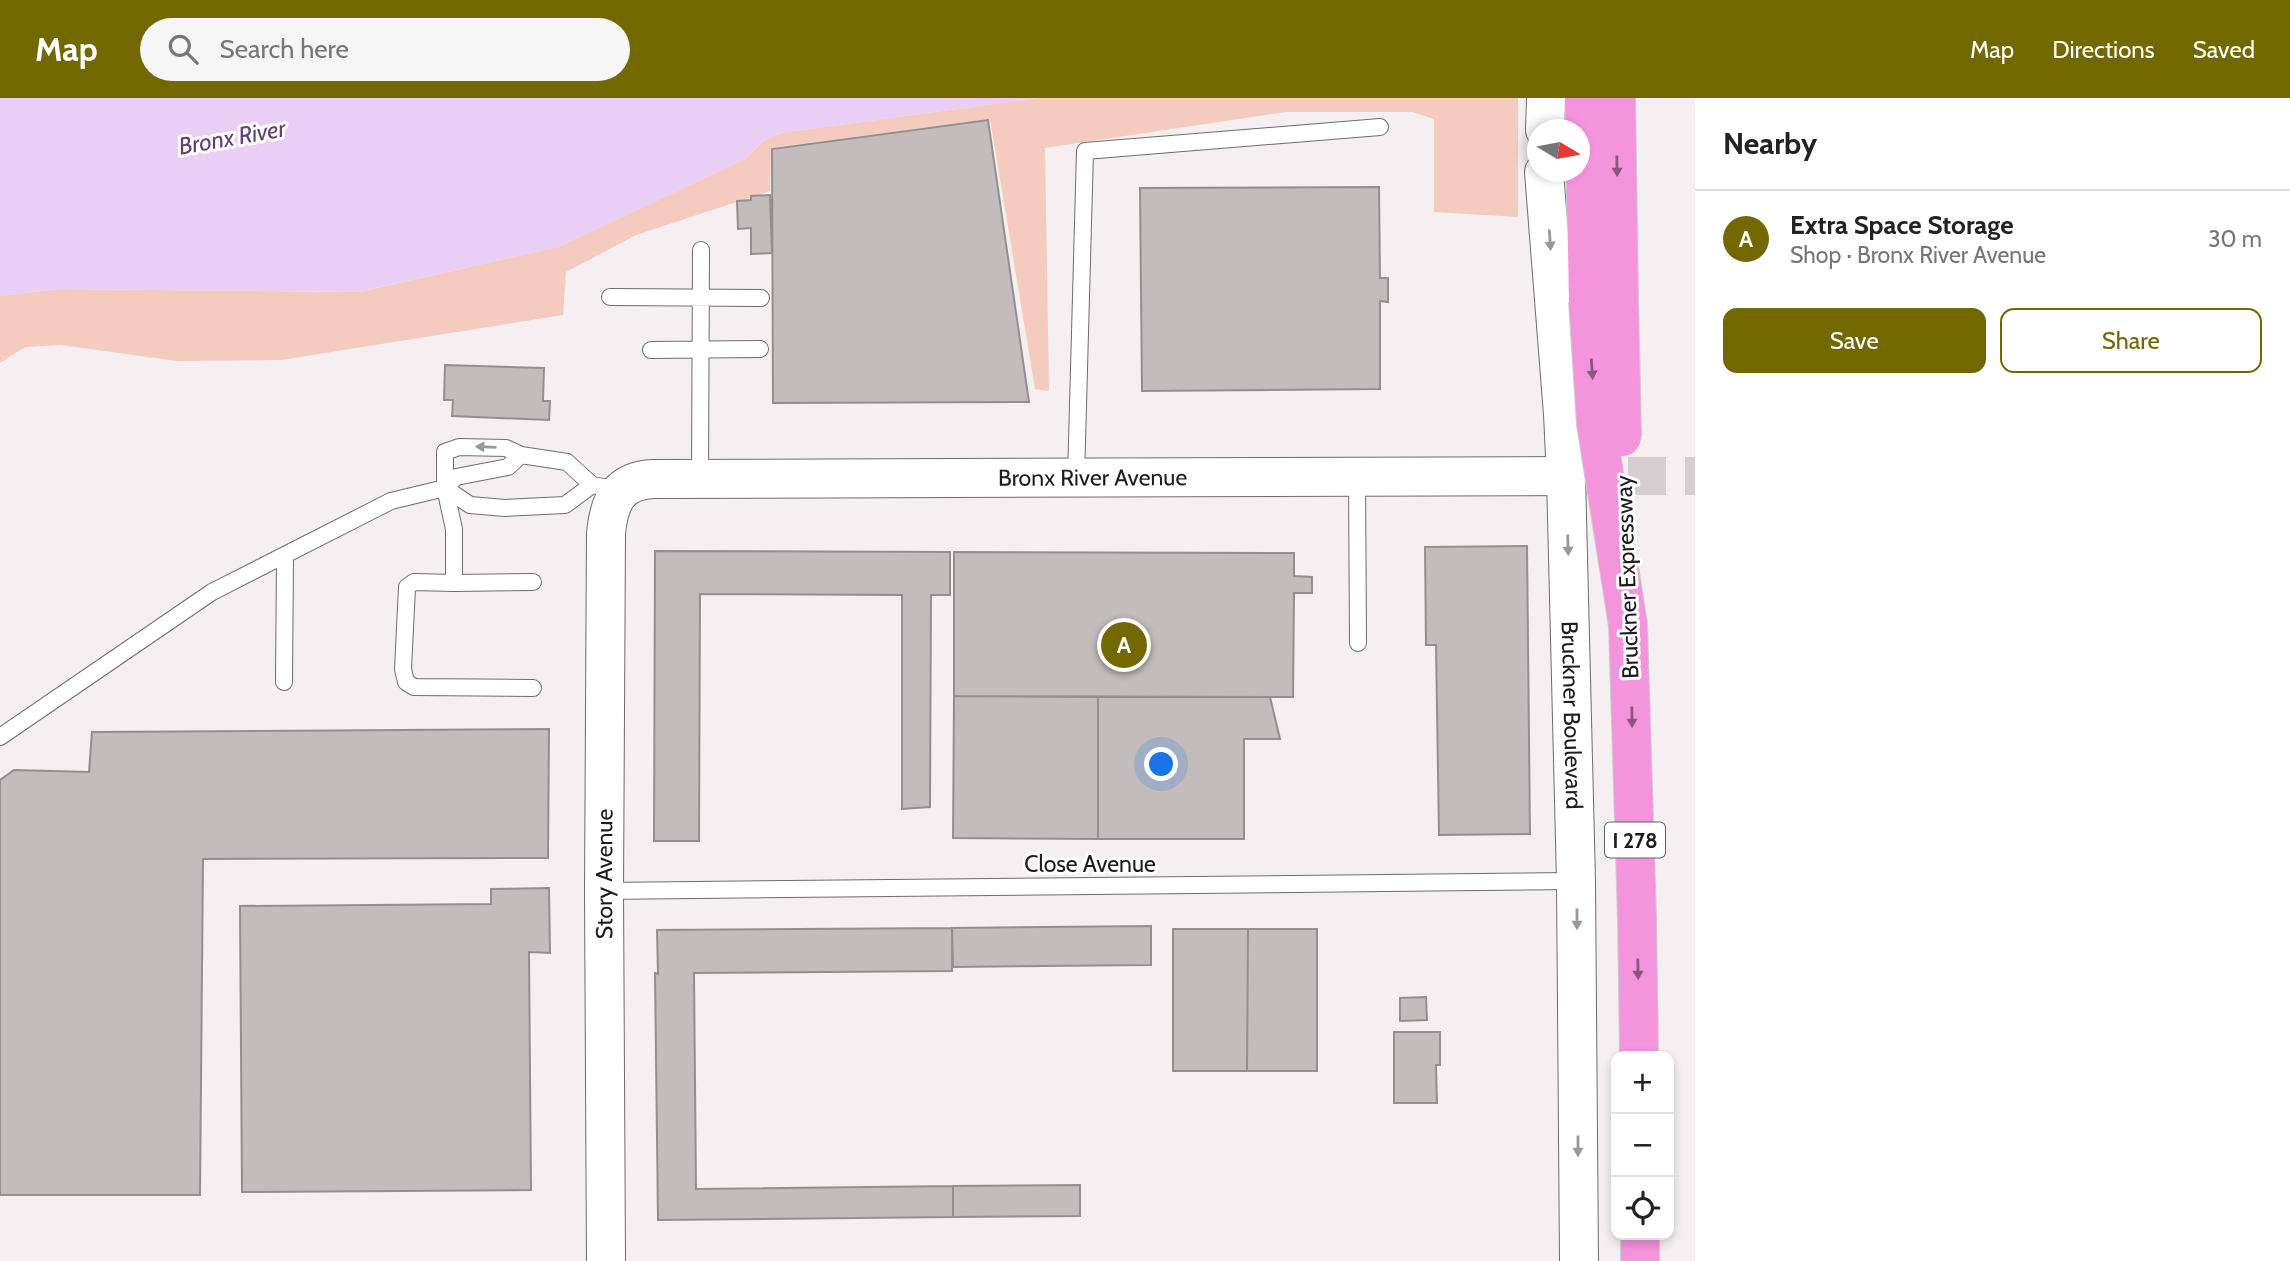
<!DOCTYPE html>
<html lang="en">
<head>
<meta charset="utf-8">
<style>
	body { margin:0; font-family:Cabin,sans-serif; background:#f6f6f6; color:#222 }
	.controls { position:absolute; right:21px; bottom:21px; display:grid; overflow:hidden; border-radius:14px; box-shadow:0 4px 10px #0003 }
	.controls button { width:63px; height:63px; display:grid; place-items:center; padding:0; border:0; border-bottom:2px solid #e0e0e0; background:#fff; color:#222; font:35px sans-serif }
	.compass { position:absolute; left:1527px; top:21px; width:63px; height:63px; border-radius:50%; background:#fff; box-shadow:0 4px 10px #0003; rotate:100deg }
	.you { position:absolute; left:1162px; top:667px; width:24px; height:24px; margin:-18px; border:5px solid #fff; border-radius:50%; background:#1a73e8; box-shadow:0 0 0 10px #1a73e833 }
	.badge { display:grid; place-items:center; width:46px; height:46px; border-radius:50%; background:#736800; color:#fff; font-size:23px; font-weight:700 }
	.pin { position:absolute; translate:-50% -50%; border:4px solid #fff; box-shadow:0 2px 7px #0006 }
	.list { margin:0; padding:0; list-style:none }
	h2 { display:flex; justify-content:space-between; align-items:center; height:91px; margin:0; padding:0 28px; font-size:30px }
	h2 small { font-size:23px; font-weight:400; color:#767676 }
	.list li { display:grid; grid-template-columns:46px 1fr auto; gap:21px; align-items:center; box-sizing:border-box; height:98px; padding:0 28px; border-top:2px solid #e0e0e0 }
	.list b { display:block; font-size:26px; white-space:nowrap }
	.list p { margin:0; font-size:23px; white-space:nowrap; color:#767676 }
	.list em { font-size:23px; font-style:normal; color:#767676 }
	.actions { display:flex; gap:14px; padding:21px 28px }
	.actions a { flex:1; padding:16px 0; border:2px solid #736800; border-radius:14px; text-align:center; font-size:24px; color:#736800 }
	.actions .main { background:#736800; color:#fff }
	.icon { flex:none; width:38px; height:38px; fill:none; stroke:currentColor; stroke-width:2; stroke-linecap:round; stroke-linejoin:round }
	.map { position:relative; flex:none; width:1695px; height:1163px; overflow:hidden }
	header { display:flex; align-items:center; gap:42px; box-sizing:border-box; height:98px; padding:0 35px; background:#736800; color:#fff }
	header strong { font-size:33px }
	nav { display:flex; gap:38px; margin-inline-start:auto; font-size:24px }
	.search { width:490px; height:63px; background:#f6f6f6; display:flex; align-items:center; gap:18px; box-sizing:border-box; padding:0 24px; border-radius:38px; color:#767676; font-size:26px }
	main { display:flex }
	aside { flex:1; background:#fff }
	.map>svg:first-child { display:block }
	.green { fill:#f4cbbe }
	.water { fill:#e9cef6 }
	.building { fill:#c2bcbc; stroke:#948f8f; stroke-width:2 }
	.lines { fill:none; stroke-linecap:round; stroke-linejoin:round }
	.secondary-tunnel { stroke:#d5cfd1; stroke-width:38; stroke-dasharray:38 19; stroke-linecap:butt }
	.lane-casing { stroke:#706b6c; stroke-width:18 }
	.secondary-casing { stroke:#706b6c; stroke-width:40 }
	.highway-casing { stroke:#cdcdcd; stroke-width:40 }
	.lane { stroke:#fff; stroke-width:16 }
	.secondary { stroke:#fff; stroke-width:38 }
	.highway { stroke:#f494dd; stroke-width:38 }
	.highway-bridge-casing { stroke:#cdcdcd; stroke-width:40; stroke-linecap:butt }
	.highway-bridge { stroke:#f494dd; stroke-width:38 }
	.oneway { fill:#88587c }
	.oneway2 { fill:#999 }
	.labels { text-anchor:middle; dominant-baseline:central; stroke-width:6; stroke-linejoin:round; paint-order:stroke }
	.shield { fill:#fefefe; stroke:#606060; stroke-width:2 }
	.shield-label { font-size:21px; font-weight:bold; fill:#1d1c1c }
	.street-label { font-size:23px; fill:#1d1c1c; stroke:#fefefe }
	.water-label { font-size:24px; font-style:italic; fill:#633f72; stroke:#fefefe }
</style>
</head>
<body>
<header>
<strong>Map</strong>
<div class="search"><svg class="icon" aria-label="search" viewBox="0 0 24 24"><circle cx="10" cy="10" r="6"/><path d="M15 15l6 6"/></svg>Search here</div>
<nav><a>Map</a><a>Directions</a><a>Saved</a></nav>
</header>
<main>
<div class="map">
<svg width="1695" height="1163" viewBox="0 0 1695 1163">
	<rect width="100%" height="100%" fill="#f5eff1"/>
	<path class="green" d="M1039,0H1518V119L1434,114V21L1412,14H1286L1045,50L1049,293L1035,291L990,21L771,50L770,93L636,137L566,174L563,217L281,262L177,263L61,247L25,249L0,265V198L59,191L359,194L558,149L745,61L763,43L780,35Z"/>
	<path class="water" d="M0,0H1039L780,35L763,43L745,61L558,149L358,194L59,191L0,198Z"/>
	<path class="building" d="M988,22L1029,304L773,305L772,51Z
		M1379,89L1380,180H1388V204L1380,203V291L1142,293L1140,90Z
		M770,97L772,155L751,156V130L738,131L737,103L751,102V98Z
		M445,267L544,270L543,303H550L549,322L452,318L453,302H444Z
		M1527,448L1530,736L1439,737L1436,547H1426L1425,449Z
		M655,453L950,454V497H931L930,709L902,711V497L700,496L699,743H654Z
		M954,454L1294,455V478L1312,479V495H1294L1293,599L954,598Z
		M954,598L1098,599V741L953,740Z
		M1098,599H1270L1280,641H1244V741H1098Z
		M549,631L548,760L203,761L200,1097H0V682L14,672L89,674L92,634Z
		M549,790L550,855L529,854L531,1092L242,1094L240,808L491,806V791Z
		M1151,828V867L953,869L952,830Z
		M952,830V873L694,875L696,1091L953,1088V1119L658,1122L655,875L658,876L657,832Z
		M1173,831H1248L1247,973H1173Z
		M1248,831H1317V973H1247Z
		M1426,899L1427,922L1400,923V900Z
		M1394,934H1440V967H1436L1437,1005H1394Z
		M1080,1087V1118L953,1119V1088Z"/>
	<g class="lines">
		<path class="secondary-tunnel" d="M1571,378H1695"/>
		<defs>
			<path id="lane" d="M610,199L761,200
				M651,252L760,251
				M1357,378L1358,545
				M1076,380L1085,53L1380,29
				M700,381L701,152
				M445,390L470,407L505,410L565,407L592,387
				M454,485L533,484
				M284,584L285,458
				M533,590L414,589L406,584L403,571L407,489L414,484L454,485V431L445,390V354L459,349L506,350L521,357L567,364L592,387L621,392
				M0,639L212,494L391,403L445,390L456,379L508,369L521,357
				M604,793L1576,783"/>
			<g id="secondary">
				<path d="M1545,32L1546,0"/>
				<path id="s1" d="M1544,74L1563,316L1566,378L1576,783L1579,1163"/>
				<path id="s2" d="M606,1163L604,793L606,435C609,403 619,382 654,381L1566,378"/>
			</g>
			<path id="highway" d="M1584,0L1588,203
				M1616,0L1619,202
				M1628,527L1637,820L1639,958
				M1640,1137V1163"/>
		</defs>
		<use href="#lane" class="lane-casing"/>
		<use href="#secondary" class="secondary-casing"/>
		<use href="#highway" class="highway-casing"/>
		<use href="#lane" class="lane"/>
		<use href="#secondary" class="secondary"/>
		<use href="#highway" class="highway"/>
		<defs>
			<path id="highway-bridge" d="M1619,202L1622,339
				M1588,203L1596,325L1628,527"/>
		</defs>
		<use href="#highway-bridge" class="highway-bridge-casing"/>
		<use href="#highway-bridge" class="highway-bridge"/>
	</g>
	<defs><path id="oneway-solid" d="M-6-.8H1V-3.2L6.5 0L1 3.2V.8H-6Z" transform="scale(1.75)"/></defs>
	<g class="oneway">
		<use href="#oneway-solid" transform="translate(1617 68) rotate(89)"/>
		<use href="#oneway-solid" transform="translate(1592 271) rotate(86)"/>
		<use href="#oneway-solid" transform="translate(1632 619) rotate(89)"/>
		<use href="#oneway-solid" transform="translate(1638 871) rotate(89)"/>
	</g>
	<g class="oneway2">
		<use href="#oneway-solid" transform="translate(1550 142) rotate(86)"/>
		<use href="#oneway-solid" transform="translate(486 349) rotate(-178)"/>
		<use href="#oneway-solid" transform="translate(1568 447) rotate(88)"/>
		<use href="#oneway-solid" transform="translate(1577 821) rotate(90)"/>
		<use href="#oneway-solid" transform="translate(1578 1048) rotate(90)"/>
	</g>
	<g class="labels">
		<rect class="shield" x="1605" y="724.5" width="60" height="35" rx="5"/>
		<g class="shield-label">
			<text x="1635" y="742">I 278</text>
		</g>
		<g class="street-label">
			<text stroke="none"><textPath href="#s2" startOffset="1248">Bronx River Avenue</textPath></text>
			<text transform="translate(1627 479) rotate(-92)">Bruckner Expressway</text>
			<text stroke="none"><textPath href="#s1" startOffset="544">Bruckner Boulevard</textPath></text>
			<text x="1090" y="766">Close Avenue</text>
			<text stroke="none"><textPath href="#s2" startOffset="387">Story Avenue</textPath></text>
		</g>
		<g class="water-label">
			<text transform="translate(232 39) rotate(-10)">Bronx River</text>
		</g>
	</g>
</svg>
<div class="controls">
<button>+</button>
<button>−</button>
<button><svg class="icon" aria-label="locate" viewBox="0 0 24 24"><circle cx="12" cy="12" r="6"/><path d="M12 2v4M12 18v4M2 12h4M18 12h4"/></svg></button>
</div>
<svg class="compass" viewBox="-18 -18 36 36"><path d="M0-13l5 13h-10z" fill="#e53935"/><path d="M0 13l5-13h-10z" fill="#767676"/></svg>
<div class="you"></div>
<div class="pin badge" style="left:1124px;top:547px">A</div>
</div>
<aside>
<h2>Nearby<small></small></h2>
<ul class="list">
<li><span class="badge">A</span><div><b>Extra Space Storage</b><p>Shop · Bronx River Avenue</p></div><em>30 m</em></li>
</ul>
<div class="actions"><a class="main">Save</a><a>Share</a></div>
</aside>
</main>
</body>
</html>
